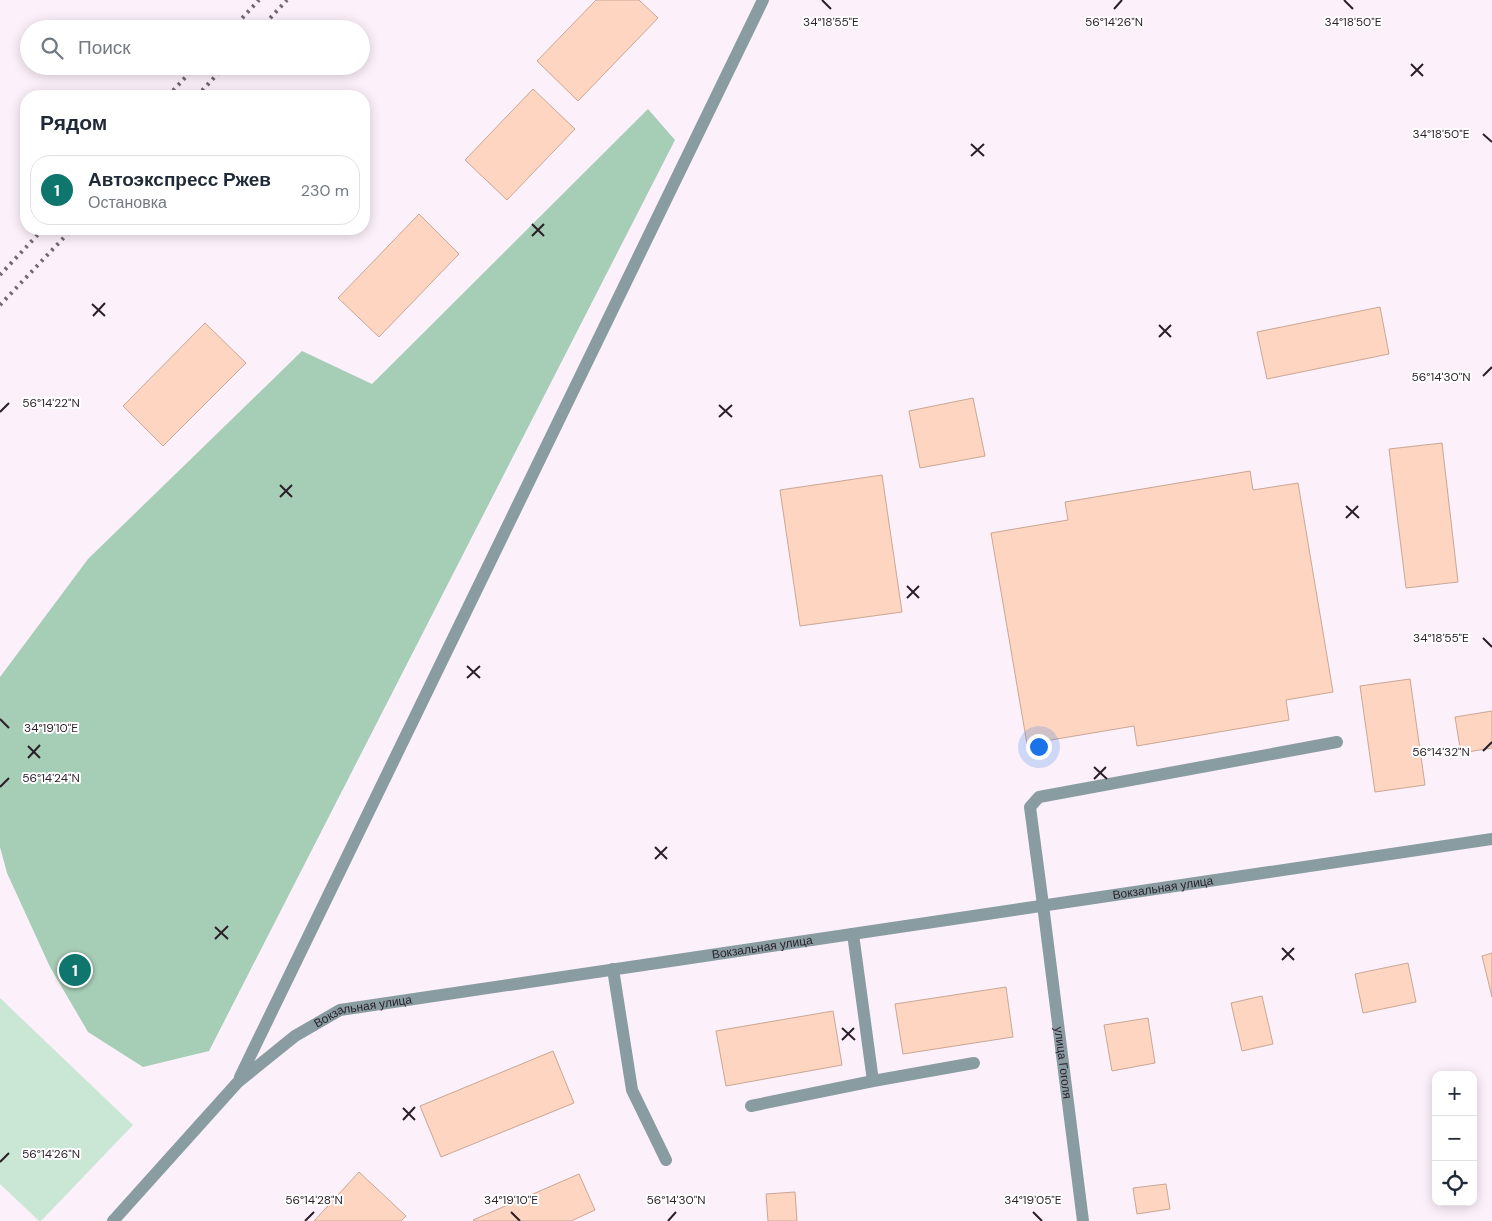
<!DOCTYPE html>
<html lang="ru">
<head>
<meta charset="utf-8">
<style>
	body { margin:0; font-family:"DM Sans",sans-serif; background:#f6f6f7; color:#1f2937 }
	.controls { position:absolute; right:15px; bottom:15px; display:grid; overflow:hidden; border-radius:10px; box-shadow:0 2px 12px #0003 }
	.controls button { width:45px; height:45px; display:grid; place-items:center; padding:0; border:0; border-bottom:1px solid #e0e1e3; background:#fff; color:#1f2937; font:25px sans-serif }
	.you { position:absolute; left:1038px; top:746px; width:18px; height:18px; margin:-12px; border:4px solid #fff; border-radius:50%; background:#1a73e8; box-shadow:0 0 0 8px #1a73e833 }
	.badge { display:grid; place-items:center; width:32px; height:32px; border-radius:50%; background:#0f766e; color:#fff; font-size:16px; font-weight:700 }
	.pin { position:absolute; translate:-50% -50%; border:2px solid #fff; box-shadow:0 1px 5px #0006 }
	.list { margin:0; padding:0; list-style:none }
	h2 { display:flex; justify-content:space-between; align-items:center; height:65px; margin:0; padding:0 20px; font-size:21px }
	h2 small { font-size:16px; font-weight:400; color:#747a83 }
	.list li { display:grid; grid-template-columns:32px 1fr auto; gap:15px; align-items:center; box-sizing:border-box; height:70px; margin:0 10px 10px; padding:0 10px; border:1px solid #e0e1e3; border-radius:20px }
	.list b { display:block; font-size:19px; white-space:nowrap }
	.list p { margin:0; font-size:16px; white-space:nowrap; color:#747a83 }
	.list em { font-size:16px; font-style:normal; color:#747a83 }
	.icon { flex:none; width:28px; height:28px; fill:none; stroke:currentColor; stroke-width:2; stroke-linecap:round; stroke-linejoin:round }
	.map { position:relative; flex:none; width:1492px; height:1221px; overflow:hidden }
	.search { position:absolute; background:#fff; box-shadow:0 2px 12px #0003; left:20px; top:20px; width:350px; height:55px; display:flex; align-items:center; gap:12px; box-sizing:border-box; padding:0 18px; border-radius:28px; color:#747a83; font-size:19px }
	.panel { position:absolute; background:#fff; box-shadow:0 2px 12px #0003; left:20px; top:90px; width:350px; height:145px; border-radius:20px }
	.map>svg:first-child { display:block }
	.green { fill:#c9e7d4 }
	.forest { fill:#a6cdb5 }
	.building { fill:#fdd5c0; stroke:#c9a794 }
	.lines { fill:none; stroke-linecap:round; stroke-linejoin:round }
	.service { stroke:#899ca2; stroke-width:12 }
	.minor { stroke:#899ca2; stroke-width:12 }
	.tertiary { stroke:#899ca2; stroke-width:12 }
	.rail { stroke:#736772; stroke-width:4; stroke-dasharray:2.5 5; stroke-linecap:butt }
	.ticks { fill:none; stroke:#2a1f29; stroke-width:2 }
	.labels { text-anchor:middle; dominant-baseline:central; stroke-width:4; stroke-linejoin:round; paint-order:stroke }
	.street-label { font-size:12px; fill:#2a1f29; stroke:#fff }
	.ticks-label { font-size:12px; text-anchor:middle; fill:#2a1f29; stroke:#fff; stroke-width:4; stroke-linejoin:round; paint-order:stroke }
</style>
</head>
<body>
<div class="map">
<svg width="1492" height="1221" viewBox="0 0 1492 1221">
	<rect width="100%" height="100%" fill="#fcf0fb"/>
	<path class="green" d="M0,998L133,1125L41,1221H39L0,1184Z"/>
	<path class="forest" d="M648,109L675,140L209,1051L143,1067L88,1032L50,967L7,873L0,847V677L88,559L302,351L372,384Z"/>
	<path class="building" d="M596,0H639L658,18L578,101L537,61Z
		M533,89L575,129L507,200L465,160Z
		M419,214L459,254L379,337L338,298Z
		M1380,307L1389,354L1267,379L1257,332Z
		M205,323L246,363L163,446L123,406Z
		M973,398L985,456L920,468L909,411Z
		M1442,443L1458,582L1406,588L1389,449Z
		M1250,471L1253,490L1298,483L1333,692L1286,700L1289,720L1137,746L1134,726L1027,744L991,533L1068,520L1065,502Z
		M882,475L902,612L800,626L780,490Z
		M1410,679L1425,785L1375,792L1360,686Z
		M1492,711V748L1461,753L1455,717Z
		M1492,953V997L1482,956Z
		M1408,963L1416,1002L1363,1013L1355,974Z
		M1006,987L1013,1037L903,1054L895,1004Z
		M1262,996L1273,1044L1242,1051L1231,1003Z
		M833,1011L842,1065L726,1086L716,1031Z
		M1148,1018L1155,1063L1112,1071L1104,1025Z
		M553,1051L574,1103L441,1157L420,1106Z
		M359,1172L406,1216L401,1221H314Z
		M579,1174L595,1210L571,1221H474L473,1220Z
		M1166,1184L1170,1209L1137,1214L1133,1188Z
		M795,1192L797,1221H768L766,1194Z"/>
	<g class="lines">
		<path class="service" d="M1043,905L1030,807L1039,797L1337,742
			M613,969L632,1090L666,1160
			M873,1081L974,1063
			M751,1106L873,1081L853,934"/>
		<path class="minor" id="s1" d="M1043,905L1083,1221"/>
		<g class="tertiary">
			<path d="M240,1077L763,0"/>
			<path id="s2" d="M113,1221L238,1082L295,1036L340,1010L1492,839"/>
		</g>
		<path class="rail" d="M232,29L259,0
			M260,29L287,0
			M168,96L196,66
			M197,96L225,66
			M0,275L43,229
			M0,305L72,229"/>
	</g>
	<path class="ticks" d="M822,0L831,9M1344,0L1353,9M1114,9L1122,0M1411,64L1423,76M1411,76L1423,64M1483,134L1492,142M971,144L984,156M971,156L984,144M532,224L544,236M532,236L544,224M92,304L105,316M93,316L105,303M1159,325L1171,337M1159,337L1171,325M1483,376L1492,367M719,405L732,417M0,412L9,403M719,417L732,405M280,485L292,497M280,497L292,485M1346,506L1359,518M1346,518L1358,506M907,586L919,598M907,598L919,586M1483,638L1492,647M467,666L480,678M467,678L480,666M0,719L9,728M28,746L40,758M1483,751L1492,742M28,758L40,745M1094,767L1107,779M1094,779L1106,767M0,787L9,778M655,847L667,859M655,859L667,847M215,927L228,939M215,939L228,926M1282,948L1294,960M1282,960L1294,948M842,1028L855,1040M842,1040L854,1028M403,1108L415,1120M403,1120L415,1107M0,1162L9,1153M511,1212L520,1221M1033,1212L1042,1221M305,1221L314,1212M668,1221L676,1212"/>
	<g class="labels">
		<g class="street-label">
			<text stroke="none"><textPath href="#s2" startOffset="1144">Вокзальная улица</textPath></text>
			<text stroke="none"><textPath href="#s2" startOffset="739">Вокзальная улица</textPath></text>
			<text stroke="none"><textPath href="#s2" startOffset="334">Вокзальная улица</textPath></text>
			<text stroke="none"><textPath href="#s1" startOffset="159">улица Гоголя</textPath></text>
		</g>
	</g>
	<g class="ticks-label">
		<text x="1353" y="26">34°18'50"E</text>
		<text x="831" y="26">34°18'55"E</text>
		<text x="1114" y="26">56°14'26"N</text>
		<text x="1441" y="138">34°18'50"E</text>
		<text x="1441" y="381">56°14'30"N</text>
		<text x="51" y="407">56°14'22"N</text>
		<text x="1441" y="642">34°18'55"E</text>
		<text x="51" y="732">34°19'10"E</text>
		<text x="1441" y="756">56°14'32"N</text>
		<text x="51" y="782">56°14'24"N</text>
		<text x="51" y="1158">56°14'26"N</text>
		<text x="314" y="1204">56°14'28"N</text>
		<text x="676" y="1204">56°14'30"N</text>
		<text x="511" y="1204">34°19'10"E</text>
		<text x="1033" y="1204">34°19'05"E</text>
	</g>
</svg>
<div class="controls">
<button>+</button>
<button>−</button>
<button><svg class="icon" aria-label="locate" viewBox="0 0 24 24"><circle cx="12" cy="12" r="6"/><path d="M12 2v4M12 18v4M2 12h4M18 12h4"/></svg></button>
</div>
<div class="you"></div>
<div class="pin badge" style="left:75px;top:970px">1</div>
<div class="search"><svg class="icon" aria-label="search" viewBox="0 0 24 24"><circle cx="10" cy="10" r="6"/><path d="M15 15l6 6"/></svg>Поиск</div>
<section class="panel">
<h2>Рядом<small></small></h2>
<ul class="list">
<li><span class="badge">1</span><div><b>Автоэкспресс Ржев</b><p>Остановка</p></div><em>230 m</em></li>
</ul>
</section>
</div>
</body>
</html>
